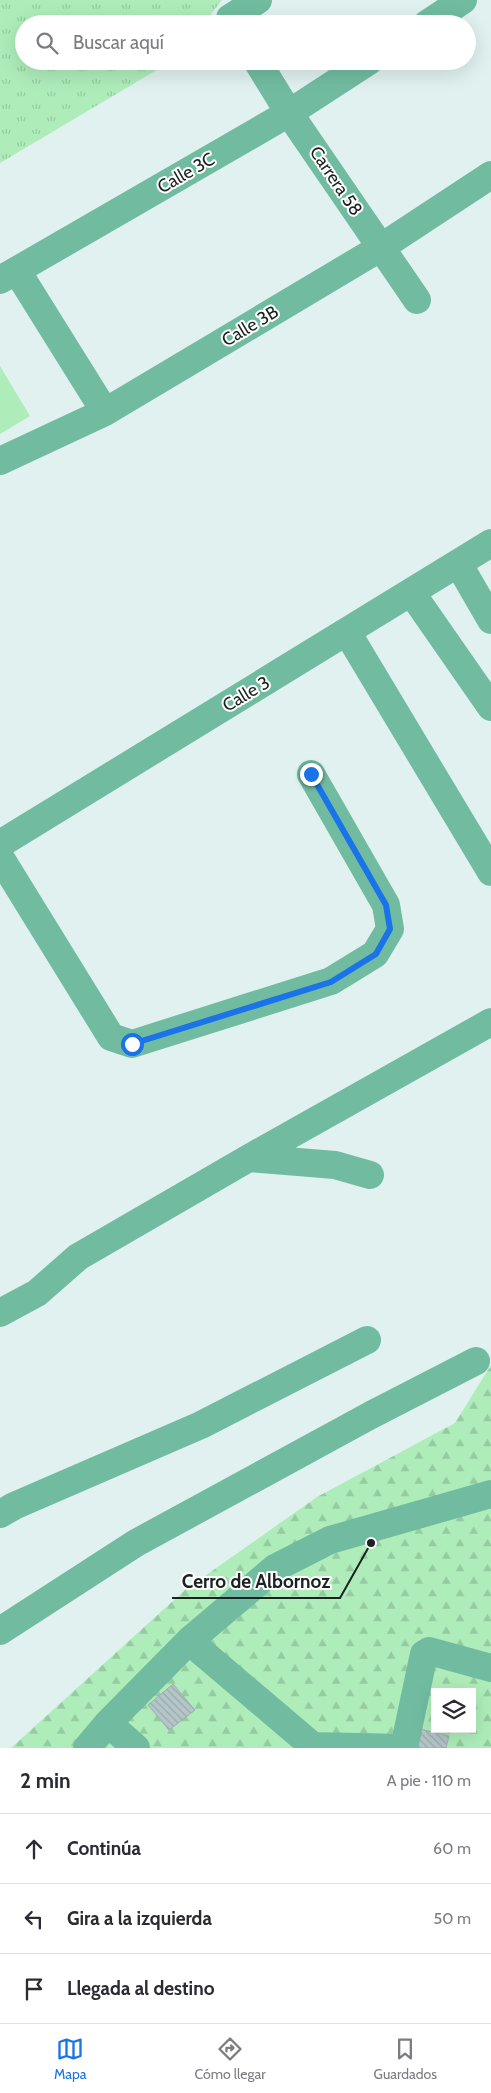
<!DOCTYPE html>
<html lang="es">
<head>
<meta charset="utf-8">
<style>
	body { margin:0; font-family:Cabin,sans-serif; background:#f7f7f7; color:#2b2b33 }
	.controls { position:absolute; right:15px; bottom:15px; display:grid; overflow:hidden; border-radius:0px; box-shadow:0 5px 20px #0002 }
	.controls button { width:45px; height:45px; display:grid; place-items:center; padding:0; border:0; border-bottom:1px solid #e1e1e2; background:#fff; color:#2b2b33; font:25px sans-serif }
	.stop { position:absolute; width:15px; height:15px; margin:-11px; border:4px solid #1a73e8; border-radius:50%; background:#fff }
	.stop.end { background:#1a73e8; border-color:#fff; box-shadow:0 1px 5px #0008 }
	.list { margin:0; padding:0; list-style:none }
	h2 { display:flex; justify-content:space-between; align-items:center; height:65px; margin:0; padding:0 20px; font-size:21px }
	h2 small { font-size:16px; font-weight:400; color:#7c7c81 }
	.list li { display:grid; grid-template-columns:32px 1fr auto; gap:15px; align-items:center; box-sizing:border-box; height:70px; padding:0 20px; border-top:1px solid #e1e1e2 }
	.list b { display:block; font-size:19px; white-space:nowrap }
	.list em { font-size:16px; font-style:normal; color:#7c7c81 }
	.icon { flex:none; width:28px; height:28px; fill:none; stroke:currentColor; stroke-width:2; stroke-linecap:round; stroke-linejoin:round }
	.map { position:relative; flex:none; width:491px; height:1748px; overflow:hidden }
	.search { position:absolute; background:#fff; box-shadow:0 5px 20px #0002; left:15px; right:15px; top:15px; height:55px; display:flex; align-items:center; gap:12px; box-sizing:border-box; padding:0 18px; border-radius:28px; color:#7c7c81; font-size:19px }
	.sheet { height:275px; background:#fff }
	nav { display:flex; justify-content:space-around; align-items:center; box-sizing:border-box; height:70px; border-top:1px solid #e1e1e2; background:#fff; font-size:14px; color:#7c7c81 }
	nav a { display:grid; justify-items:center; gap:2px }
	nav .on { color:#1a73e8 }
	.map>svg:first-child { display:block }
	.grass { fill:url(#grass-tufts) }
	.forest { fill:url(#forest-firs); fill-rule:evenodd }
	.park { fill:#aeedba }
	.building { fill:url(#building-back-hatch); stroke:#9fafb1 }
	.lines { fill:none; stroke-linecap:round; stroke-linejoin:round }
	.minor { stroke:#71bca1; stroke-width:28 }
	.route { stroke:#1a73e8; stroke-width:6 }
	.labels { text-anchor:middle; dominant-baseline:central; stroke-width:4; stroke-linejoin:round; paint-order:stroke }
	.street-label { font-size:18px; fill:#1b2221; stroke:#fff }
	.leader { fill:none; stroke:#1b2221; stroke-width:2 }
	.callout-dot { fill:#1b2221; stroke:#fff; stroke-width:2 }
	.callout-label { font-size:19px; text-anchor:middle; font-weight:bold; fill:#1b2221; stroke:#fff; stroke-width:4; stroke-linejoin:round; paint-order:stroke }
</style>
</head>
<body>
<div class="map">
<svg width="491" height="1748" viewBox="0 0 491 1748">
	<defs>
		<pattern id="grass-tufts" width="24" height="20" patternUnits="userSpaceOnUse" patternTransform="scale(1.25)"><rect width="24" height="20" fill="#aeedba"/><path d="M3 7l-1-3M5 7V3M7 7l1-3M15 17l-1-3M17 17v-4M19 17l1-3" fill="none" stroke="#95cba0"/></pattern>
		<pattern id="forest-firs" width="22" height="20" patternUnits="userSpaceOnUse" patternTransform="scale(1.25)"><rect width="22" height="20" fill="#aeedba"/><path d="M5 1l3.5 6h-7zM16 11l3.5 6h-7z" fill="#95cba0"/></pattern>
		<pattern id="building-back-hatch" width="6" height="6" patternUnits="userSpaceOnUse" patternTransform="scale(1.25)"><rect width="6" height="6" fill="#b5c6c8"/><path d="M-1 5l2 2M0 0l6 6M5-1l2 2" fill="none" stroke="#9baaac"/></pattern>
	</defs>
	<rect width="100%" height="100%" fill="#e0f1ef"/>
	<path class="grass" d="M0,0H222L211,14L216,24H24V61H172L0,163Z"/>
	<path class="forest" d="M491,1365V1748H11L185,1590L317,1497L455,1423ZM435,1692H472V1729H435Z"/>
	<path class="park" d="M0,366L30,416L0,434Z"/>
	<path class="building" d="M173,1684L195,1710L169,1730L148,1705Z
		M412,1727L449,1736L446,1748H405Z"/>
	<g class="lines">
		<path class="minor" d="M234,24L230,18L258,0
			M427,24L463,0
			M257,61L289,113L417,300
			M17,271L105,412
			M0,280L289,113L369,61
			M0,461L105,412L380,248L491,175
			M458,563L491,620
			M411,592L491,707
			M347,632L491,872
			M0,844L491,543
			M0,857L111,1037L132,1044L331,981L375,954L390,929L386,905L311,774
			M249,1158L335,1165L370,1175
			M0,1313L37,1293L78,1257L249,1158L491,1022
			M0,1514L14,1506L201,1425L367,1340
			M0,1631L136,1543L371,1415L476,1361
			M189,1641L315,1748
			M108,1723L136,1748
			M312,1746L404,1748
			M87,1748L108,1723L189,1641L275,1568L330,1540L491,1494
			M404,1748L424,1654L429,1651L491,1668"/>
	</g>
	<g class="lines">
		<path class="route" d="M132,1044L331,982L376,954L390,929L386,905L311,774"/>
	</g>
	<g class="labels">
		<g class="street-label">
			<text transform="translate(186 173) rotate(-30)">Calle 3C</text>
			<text transform="translate(336 181) rotate(56)">Carrera 58</text>
			<text transform="translate(250 326) rotate(-31)">Calle 3B</text>
			<text transform="translate(246 694) rotate(-31)">Calle 3</text>
		</g>
	</g>
	<path class="leader" d="M371 1543L340 1598H172"/>
	<circle class="callout-dot" cx="371" cy="1543" r="5"/>
	<g class="callout-label">
		<text x="256" y="1588">Cerro de Albornoz</text>
	</g>
</svg>
<div class="controls">
<button><svg class="icon" aria-label="layers" viewBox="0 0 24 24"><path d="M12 4l9 5-9 5-9-5zM3 14l9 5 9-5"/></svg></button>
</div>
<div class="stop" style="left:132px;top:1044px"></div>
<div class="stop end" style="left:311px;top:774px"></div>
<div class="search"><svg class="icon" aria-label="search" viewBox="0 0 24 24"><circle cx="10" cy="10" r="6"/><path d="M15 15l6 6"/></svg>Buscar aquí</div>
</div>
<section class="sheet">
<h2>2 min<small>A pie · 110 m</small></h2>
<ul class="list">
<li><svg class="icon" aria-label="ahead" viewBox="0 0 24 24"><path d="M12 20V5M6 11l6-6 6 6"/></svg><div><b>Continúa</b></div><em>60 m</em></li>
<li><svg class="icon" aria-label="left" viewBox="0 0 24 24"><path d="M17 20v-9H6M10 6l-5 5 5 5"/></svg><div><b>Gira a la izquierda</b></div><em>50 m</em></li>
<li><svg class="icon" aria-label="arrive" viewBox="0 0 24 24"><path d="M6 21V4h12l-3 4 3 4H6"/></svg><div><b>Llegada al destino</b></div></li>
</ul>
</section>
<nav>
<a class="on"><svg class="icon" aria-label="map" viewBox="0 0 24 24"><path d="M3 6l6-2 6 2 6-2v14l-6 2-6-2-6 2zM9 4v14M15 6v14"/></svg>Mapa</a>
<a><svg class="icon" aria-label="directions" viewBox="0 0 24 24"><path d="M12 3l9 9-9 9-9-9zM9 14v-3h6M13 9l2 2-2 2"/></svg>Cómo llegar</a>
<a><svg class="icon" aria-label="saved" viewBox="0 0 24 24"><path d="M7 4h10v16l-5-4-5 4z"/></svg>Guardados</a>
</nav>
</body>
</html>
